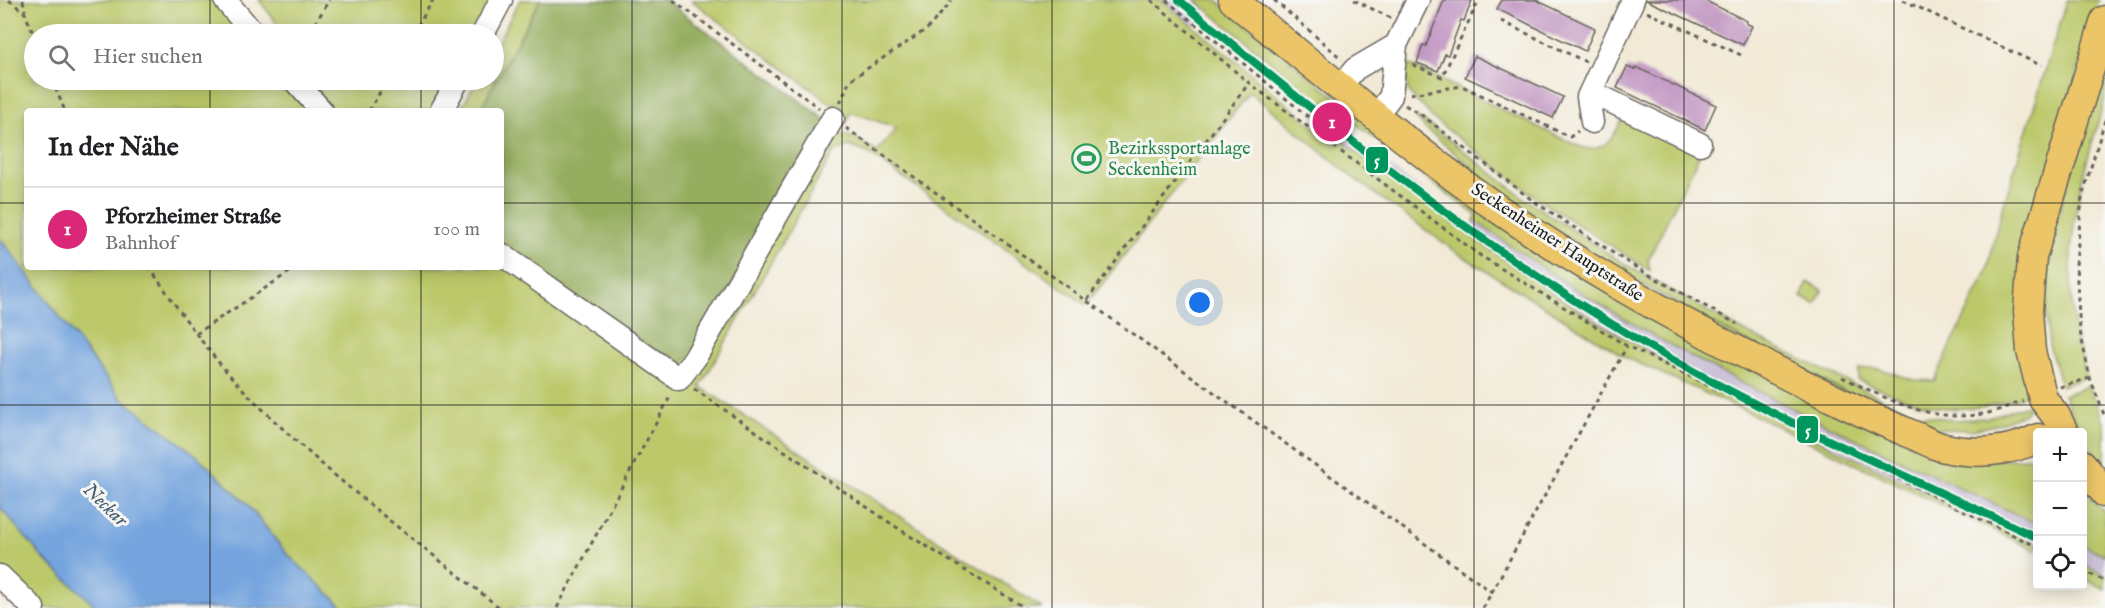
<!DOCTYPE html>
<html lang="de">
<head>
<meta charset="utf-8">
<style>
	body { margin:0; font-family:"IM FELL English",serif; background:#f6f6f6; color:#202124 }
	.controls { position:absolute; right:18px; bottom:18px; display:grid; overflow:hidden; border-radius:6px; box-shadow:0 3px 15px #0003 }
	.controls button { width:54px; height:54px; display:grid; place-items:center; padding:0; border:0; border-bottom:2px solid #e0e0e0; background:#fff; color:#202124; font:30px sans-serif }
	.you { position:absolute; left:1200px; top:303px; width:21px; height:21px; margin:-15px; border:4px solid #fff; border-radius:50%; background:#1a73e8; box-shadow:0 0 0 9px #1a73e833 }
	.badge { display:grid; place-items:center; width:39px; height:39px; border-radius:50%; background:#db2777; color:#fff; font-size:20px; font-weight:700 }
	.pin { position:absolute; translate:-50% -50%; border:3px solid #fff; box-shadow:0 2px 6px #0006 }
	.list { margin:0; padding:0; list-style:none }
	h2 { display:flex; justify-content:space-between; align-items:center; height:78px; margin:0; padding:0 24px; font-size:26px }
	h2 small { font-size:20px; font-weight:400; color:#757577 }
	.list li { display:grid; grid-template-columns:39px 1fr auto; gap:18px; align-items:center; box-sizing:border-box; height:84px; padding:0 24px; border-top:2px solid #e0e0e0 }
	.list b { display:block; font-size:22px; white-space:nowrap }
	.list p { margin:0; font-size:20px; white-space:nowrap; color:#757577 }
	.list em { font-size:20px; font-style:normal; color:#757577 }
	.icon { flex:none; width:33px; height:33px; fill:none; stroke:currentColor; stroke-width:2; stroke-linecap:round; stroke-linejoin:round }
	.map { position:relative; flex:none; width:2105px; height:608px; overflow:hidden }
	.search { position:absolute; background:#fff; box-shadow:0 3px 15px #0003; left:24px; top:24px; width:480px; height:66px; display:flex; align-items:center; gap:15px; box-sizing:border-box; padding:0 21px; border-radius:33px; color:#757577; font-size:22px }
	.panel { position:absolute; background:#fff; box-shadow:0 3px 15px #0003; left:24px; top:108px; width:480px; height:162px; border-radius:6px }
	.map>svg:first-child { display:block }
	.industrial { fill:#cabfd7 }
	.green { fill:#bcc96b; stroke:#6c7244; stroke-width:1.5 }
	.forest { fill:#95ad5f; stroke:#58643e; stroke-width:1.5 }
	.water { fill:#74a4de; stroke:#48607d; stroke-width:1.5 }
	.building { fill:#c195c2 }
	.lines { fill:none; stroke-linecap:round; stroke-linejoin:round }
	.minor-casing { stroke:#67645d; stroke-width:25 }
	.major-casing { stroke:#67645d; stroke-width:31 }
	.path { stroke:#67645d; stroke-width:3; stroke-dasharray:4.5 4.5; stroke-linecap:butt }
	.minor { stroke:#fff; stroke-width:22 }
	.major { stroke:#edc569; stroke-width:28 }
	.tram-1-casing { stroke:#f6f6f2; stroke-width:12 }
	.tram-1 { stroke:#00975f; stroke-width:8 }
	.grid { fill:none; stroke:#1c1c1c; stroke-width:1.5; stroke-opacity:0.55 }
	.labels { text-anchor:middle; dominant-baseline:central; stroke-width:6; stroke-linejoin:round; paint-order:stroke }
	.leisure-label { font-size:18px; fill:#27864d; stroke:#f6f6f2; text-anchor:start }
	.street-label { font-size:18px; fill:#1c1c1c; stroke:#f6f6f2 }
	.water-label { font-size:20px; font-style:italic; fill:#445973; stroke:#f6f6f2 }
	.line-badge { stroke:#f6f6f2; stroke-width:2 }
	.badge-label { font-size:16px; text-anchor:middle; font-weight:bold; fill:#fff }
</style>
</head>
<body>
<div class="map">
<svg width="2105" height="608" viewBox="0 0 2105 608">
	<rect width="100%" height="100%" fill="#f6f6f2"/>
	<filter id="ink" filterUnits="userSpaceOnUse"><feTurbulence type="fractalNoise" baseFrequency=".0167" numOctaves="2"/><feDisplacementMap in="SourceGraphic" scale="12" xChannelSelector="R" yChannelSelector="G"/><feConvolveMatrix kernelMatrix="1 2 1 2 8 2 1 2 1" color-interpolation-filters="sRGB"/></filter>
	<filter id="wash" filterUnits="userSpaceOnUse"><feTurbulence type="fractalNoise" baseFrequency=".008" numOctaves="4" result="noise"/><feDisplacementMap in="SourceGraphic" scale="24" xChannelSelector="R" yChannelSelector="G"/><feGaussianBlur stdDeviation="1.35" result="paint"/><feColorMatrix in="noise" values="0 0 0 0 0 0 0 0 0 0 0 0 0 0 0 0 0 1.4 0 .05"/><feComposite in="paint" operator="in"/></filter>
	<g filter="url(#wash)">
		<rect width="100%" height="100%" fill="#f2ead7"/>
		<path class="industrial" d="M1162,0H1195L1205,9L1192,26Z
			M1339,128L1469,226L1474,220L1530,261L1641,329L1793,409L2037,524V544L1790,425L1631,341L1497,256L1400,186L1334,134Z
			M2082,545L2105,555V575L2083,564Z"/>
		<path class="green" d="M0,0H218L246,34H34V80H455L438,111H27V267H501L832,136C851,132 862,142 877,152L897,128L851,112L846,124L838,120L843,107L830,103L691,0H1162L1334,143L1338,137C1374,168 1413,194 1451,221C1509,264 1569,306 1632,342C1762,417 1901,480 2037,544V551L1752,414L1627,358L1459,254L1352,177L1250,92L1086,305L868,153L849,146L834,152L700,387L1042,608H344L287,554L246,503L196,455L122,399L0,238Z
			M259,0H498L479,34H285Z
			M520,0H540L479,111H460L477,80H494V49Z
			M1195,0H1216L1396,146L1455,191L1979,461L2028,458L2037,460V524C1905,461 1769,402 1642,329C1584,296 1528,259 1474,220L1477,216L1391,152L1332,104L1328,108Z
			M2067,0H2099L2032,225L2035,392C1959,420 1930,410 1858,380L1859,370C1878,364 1892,374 1910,379C1917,381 1927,380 1934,381L1987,271L1998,223Z
			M2105,55V98L2083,175L2075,217L2071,251V297L2076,338L2087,377L2061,386L2049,345L2046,314L2048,268L2052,236Z
			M1406,63L1565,140C1571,143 1581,148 1588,149C1608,150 1617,131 1624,115L1701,151L1648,260L1650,271L1542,202L1431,117C1428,109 1421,106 1415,100C1405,90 1405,76 1406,63Z
			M1415,117L1427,123L1528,201L1626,265L1743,331L1889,402L1916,414L1955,420L1986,418L2032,404L2025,413L1999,424L1972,430L1940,429L1923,427L1808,376L1618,270L1546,225L1507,197L1425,128Z
			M1808,282L1823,290L1815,304L1801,297Z
			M2088,386L2105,424V474L2083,438L2082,432H2079L2064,395Z
			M2082,487L2105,513V555L2083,545Z
			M0,507L43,558L98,608H42L0,567Z
			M2083,564L2105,575V589L2083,578Z"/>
		<path class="forest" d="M540,0H665L826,120L691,356L676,366L501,249V111H479Z"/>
		<path class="water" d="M0,238L122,399L196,455L246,503L287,554L344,608H98L43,558L0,507Z"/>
		<g id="blocks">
			<path class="building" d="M1444,0H1472L1464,21L1461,20L1448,55L1445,54L1438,71L1417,63L1423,45L1426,46Z
				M1502,0H1536L1595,28L1585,51L1497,9Z
				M1646,0H1704L1747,21L1746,23L1752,26L1743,45Z
				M1475,56L1563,97L1553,118L1465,77Z
				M1627,67L1635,70L1636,67L1716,105L1705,130L1617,88Z"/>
		</g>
	</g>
	<g filter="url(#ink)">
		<use href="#blocks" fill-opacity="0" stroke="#67645d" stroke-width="1.5"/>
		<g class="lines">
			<defs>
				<path id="minor" d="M225,0L254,34
					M483,34L501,0
					M294,80L322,111
					M1340,87L1355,69L1396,45
					M1591,92L1700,144
					M441,111L458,80
					M1376,116L1391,96L1396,45L1418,0
					M1592,122L1588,97L1633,0
					M501,254L679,379L695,358L833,118
					M0,576L33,608"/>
				<path id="major" d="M1233,0C1312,64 1391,131 1473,191C1579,268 1695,330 1812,388C1844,404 1877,420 1911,434C1921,438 1930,444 1941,447C1971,455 2010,453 2038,438
					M2064,432L2056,416L2043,399L2031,351L2028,311L2032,257L2105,20
					M2082,464L2105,493"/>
			</defs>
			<use href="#minor" class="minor-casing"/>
			<use href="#major" class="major-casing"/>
			<path class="path" d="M9,0L25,13L34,36
				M23,0L25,11
				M673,0L819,108
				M1151,0L1249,83L1481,256L1627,346L2038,547
				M1166,0L1323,129L1347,121
				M1274,0L1342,59
				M1354,0L1391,18
				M1903,0L2042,66
				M1647,12L1741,55
				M1501,21L1586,62
				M315,24L329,0
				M413,34L433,0
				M1413,65L1442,77L1479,0
				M52,80L65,111
				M1410,94L1462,86L1570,137L1578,131
				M840,103L850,80L927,29L946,8L951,0
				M1405,105L1423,116L1532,200L1630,264L1737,324
				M369,111L387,80
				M2105,120L2082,197L2076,265L2080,331L2090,378L2105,417
				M846,128L1492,592
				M1323,129L1335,138L1330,144
				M149,267C177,307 204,348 237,383C316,467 410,536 500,608
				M1087,300L1249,83
				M196,334L297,267
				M1842,377C1888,399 1930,423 1983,414C1996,412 2010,405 2023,401
				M2060,387L2090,378
				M694,389L899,529L1025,608
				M2082,570L2105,581
				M557,608L671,395
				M1483,608L1627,346"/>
			<use href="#minor" class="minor"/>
			<use href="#major" class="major"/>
			<defs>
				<path id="tram-1" d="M1179,0C1323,120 1469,239 1630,335C1760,413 1900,473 2038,538"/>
			</defs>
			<use href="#tram-1" class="tram-1-casing"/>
			<use href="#tram-1" class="tram-1"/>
		</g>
	</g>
	<path class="grid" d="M210,0V34M421,0V34M632,0V608M842,0V608M1052,0V608M1263,0V608M1474,0V608M1684,0V608M1894,0V608M210,80V111M421,80V111M0,203H27M501,203H2105M210,267V608M421,267V608M0,405H2105"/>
	<defs>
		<symbol id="stadium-ring" viewBox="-11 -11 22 22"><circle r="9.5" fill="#f6f6f2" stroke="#2e9e5b" stroke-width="1.5"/><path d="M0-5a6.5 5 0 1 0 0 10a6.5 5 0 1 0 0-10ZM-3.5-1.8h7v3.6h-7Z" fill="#2e9e5b"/></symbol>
	</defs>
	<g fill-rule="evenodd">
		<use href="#stadium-ring" x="1070" y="142" width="33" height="33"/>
	</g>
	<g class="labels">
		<g class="leisure-label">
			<text x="1108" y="149">Bezirkssportanlage<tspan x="1108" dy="21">Seckenheim</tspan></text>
		</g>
		<g class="street-label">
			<text transform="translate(1557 243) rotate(33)">Seckenheimer Hauptstraße</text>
		</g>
		<g class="water-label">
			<text transform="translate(105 505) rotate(44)">Neckar</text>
		</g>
	</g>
	<g class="line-badge">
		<rect x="1365" y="146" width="24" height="28" rx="6" fill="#00975f"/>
		<rect x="1796" y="415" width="23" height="29" rx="6" fill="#00975f"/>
	</g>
	<g class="badge-label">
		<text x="1377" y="166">5</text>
		<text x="1808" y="436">5</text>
	</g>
</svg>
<div class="controls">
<button>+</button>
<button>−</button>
<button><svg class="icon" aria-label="locate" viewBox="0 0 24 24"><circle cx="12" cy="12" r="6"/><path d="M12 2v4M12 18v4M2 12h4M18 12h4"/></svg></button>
</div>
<div class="you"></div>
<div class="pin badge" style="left:1332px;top:122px">1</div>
<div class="search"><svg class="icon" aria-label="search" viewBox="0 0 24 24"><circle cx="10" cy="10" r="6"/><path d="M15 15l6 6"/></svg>Hier suchen</div>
<section class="panel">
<h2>In der Nähe<small></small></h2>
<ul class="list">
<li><span class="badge">1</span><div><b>Pforzheimer Straße</b><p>Bahnhof</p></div><em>100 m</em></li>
</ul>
</section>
</div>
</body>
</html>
